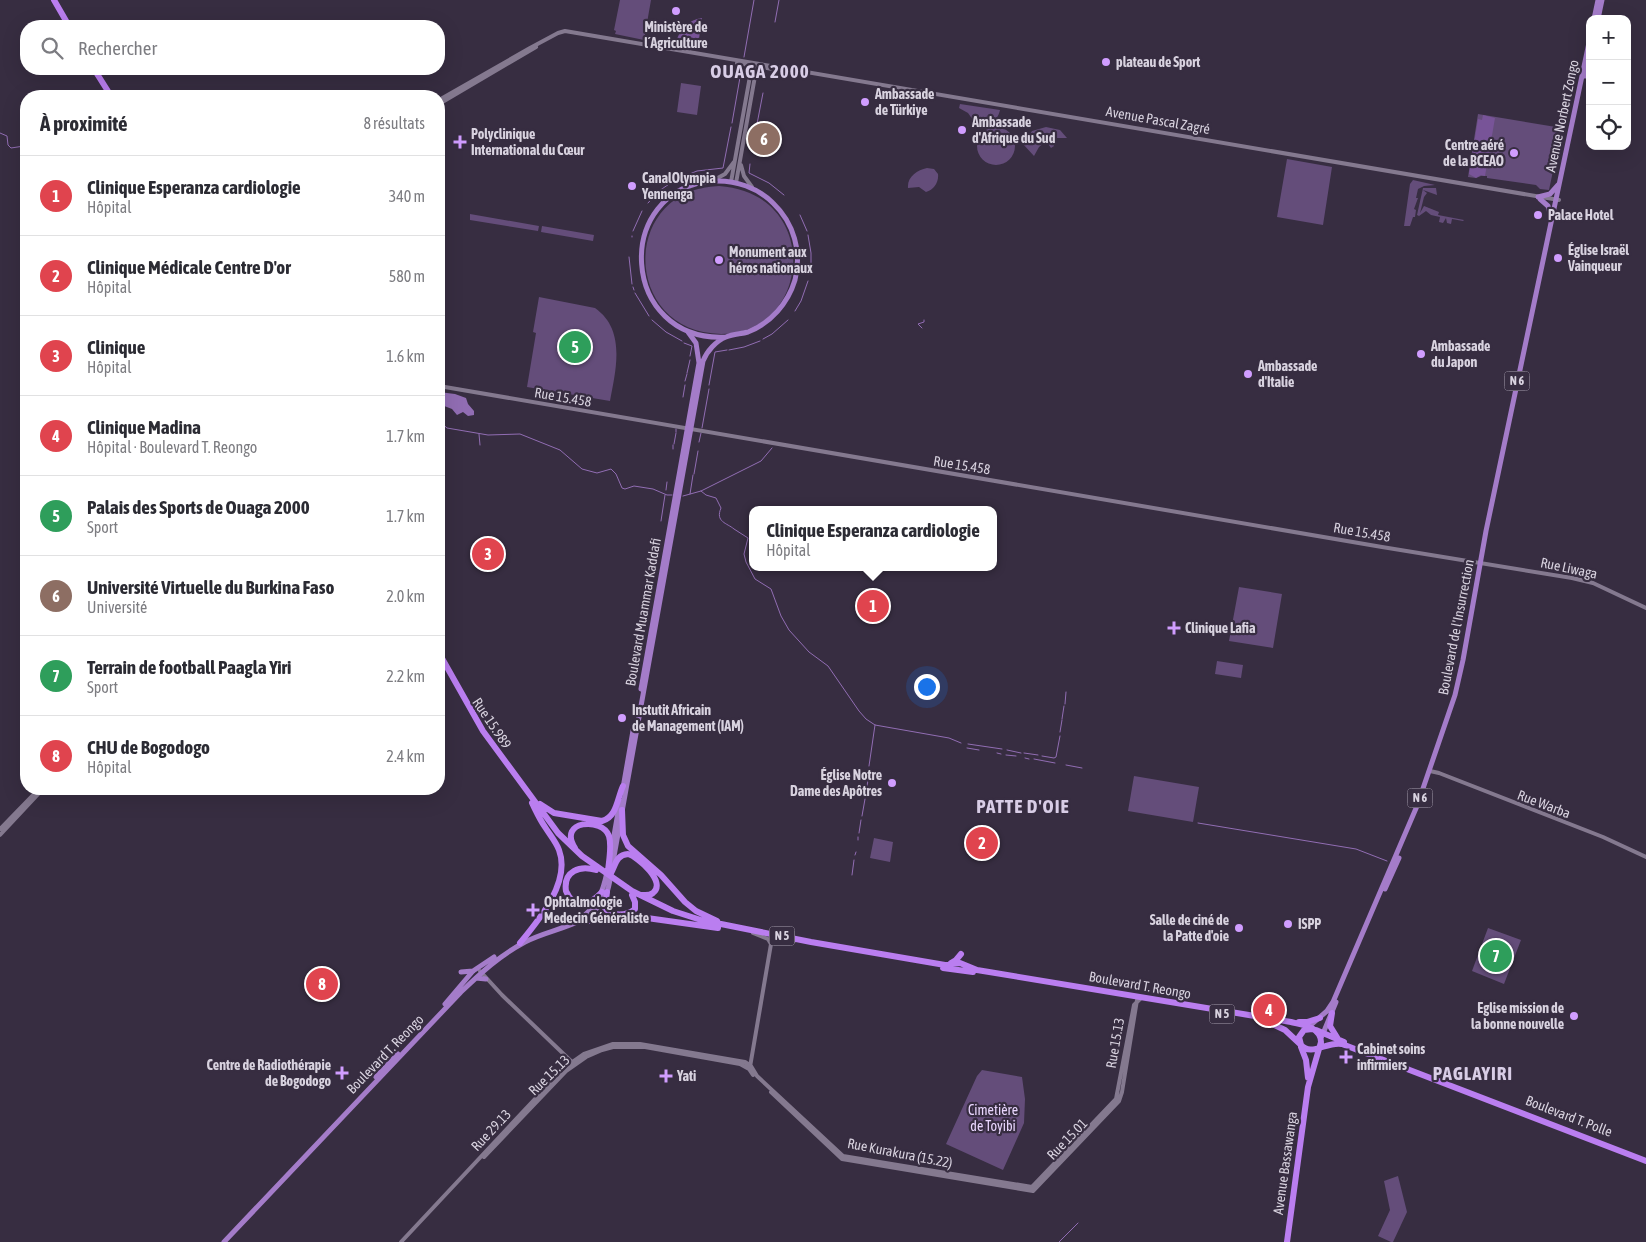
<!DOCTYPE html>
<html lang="fr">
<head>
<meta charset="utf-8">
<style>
	body { margin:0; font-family:"Asap Condensed",sans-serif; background:#f7f7f7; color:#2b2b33 }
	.controls { position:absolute; right:15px; top:15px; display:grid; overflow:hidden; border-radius:10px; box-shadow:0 5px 20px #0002 }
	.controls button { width:45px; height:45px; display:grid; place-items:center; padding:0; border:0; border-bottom:1px solid #e1e1e2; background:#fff; color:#2b2b33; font:25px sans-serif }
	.you { position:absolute; left:926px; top:686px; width:18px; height:18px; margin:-12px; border:4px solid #fff; border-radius:50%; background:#1a73e8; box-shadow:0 0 0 8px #1a73e833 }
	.badge { display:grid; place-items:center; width:32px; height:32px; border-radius:50%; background:#755e8f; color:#fff; font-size:16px; font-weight:700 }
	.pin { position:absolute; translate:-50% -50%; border:2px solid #fff; box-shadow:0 1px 5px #0006 }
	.popup { position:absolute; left:749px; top:506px; width:248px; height:65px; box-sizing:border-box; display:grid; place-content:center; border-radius:10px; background:#fff; filter:drop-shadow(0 1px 4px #0005); font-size:16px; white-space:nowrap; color:#7c7c81 }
	.popup b { font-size:19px; color:#2b2b33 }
	.popup::after { content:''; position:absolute; left:50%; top:100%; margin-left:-10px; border:10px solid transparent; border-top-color:#fff }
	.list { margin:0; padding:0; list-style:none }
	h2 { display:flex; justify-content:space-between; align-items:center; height:65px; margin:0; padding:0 20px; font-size:21px }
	h2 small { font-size:16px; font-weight:400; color:#7c7c81 }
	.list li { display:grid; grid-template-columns:32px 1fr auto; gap:15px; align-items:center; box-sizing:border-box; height:80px; padding:0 20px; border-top:1px solid #e1e1e2 }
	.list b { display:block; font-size:19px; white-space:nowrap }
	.list p { margin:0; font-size:16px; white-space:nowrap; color:#7c7c81 }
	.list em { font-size:16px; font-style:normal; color:#7c7c81 }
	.icon { flex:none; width:28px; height:28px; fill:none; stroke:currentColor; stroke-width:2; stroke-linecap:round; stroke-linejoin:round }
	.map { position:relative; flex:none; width:1646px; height:1242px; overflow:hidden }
	.search { position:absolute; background:#fff; box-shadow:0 5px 20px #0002; left:20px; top:20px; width:425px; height:55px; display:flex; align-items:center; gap:12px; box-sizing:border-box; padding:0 18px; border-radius:20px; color:#7c7c81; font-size:19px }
	.panel { position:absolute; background:#fff; box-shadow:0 5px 20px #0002; left:20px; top:90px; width:425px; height:705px; border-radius:20px }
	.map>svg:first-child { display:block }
	.green { fill:#644d7a }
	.forest { fill:#785498 }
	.water { fill:#916db3 }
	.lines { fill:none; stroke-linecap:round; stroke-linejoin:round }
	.stream { stroke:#916db3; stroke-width:1 }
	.secondary { stroke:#84798f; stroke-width:4 }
	.primary { stroke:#a47cc9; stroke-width:5 }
	.highway { stroke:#ba7ef0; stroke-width:6 }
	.poi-dot { fill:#d09dff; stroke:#372d41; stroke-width:2 }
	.labels { text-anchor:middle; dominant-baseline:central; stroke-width:4.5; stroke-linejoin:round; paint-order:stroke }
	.shield { fill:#372d41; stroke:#a8a0b0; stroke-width:1 }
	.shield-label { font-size:12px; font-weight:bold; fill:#d8d2df }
	.poi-label { font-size:14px; font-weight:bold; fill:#d8d2df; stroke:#372d41; text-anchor:start }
	.street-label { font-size:14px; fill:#d8d2df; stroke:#372d41 }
	.park-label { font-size:14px; fill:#e9d6fe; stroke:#372d41 }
	.district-label { font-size:19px; font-weight:bold; letter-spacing:1px; fill:#d8cde6; stroke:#372d41 }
</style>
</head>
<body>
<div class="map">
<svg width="1646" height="1242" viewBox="0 0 1646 1242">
	<rect width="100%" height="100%" fill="#372d41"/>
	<path class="green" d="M620,0H651L644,40L615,34L616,31L614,30Z
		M681,83L701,86L697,115L677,112Z
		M960,104L1000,110C997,123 990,123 978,127L968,113L959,108Z
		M1478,114L1562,128L1549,190L1540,189L1536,185L1487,178V176H1481L1476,178L1468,177Z
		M1046,127L1060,130L1067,138H1052L1054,146L1051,148L1046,141L1039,147L1034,156L1023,144L1032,131Z
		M977 146a19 19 0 1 1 38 0a19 19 0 1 1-38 0Z
		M1287,159L1332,167L1323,225L1277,217Z
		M927,168L934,169L938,174C939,182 934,190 926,192L919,187L908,188C907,177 917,170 927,168Z
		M1413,180L1435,185L1424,186L1418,189L1416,198H1418L1414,209L1416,210L1415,217H1413L1410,226H1404L1410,184Z
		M719,186C823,193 812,334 721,334C622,333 619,189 719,186Z
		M1423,188H1436L1437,195L1423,190L1427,193L1424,197L1420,213L1424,206L1439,212L1438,215L1464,220L1463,221L1452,219L1451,224L1447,223L1446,218L1443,223L1439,222L1440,217L1431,215L1426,211L1419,216L1417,215Z
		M470,214L539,226L538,231L470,220Z
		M542,226L594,235L593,241L541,232Z
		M539,297L595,308C626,330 616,369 610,401L527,387L536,333L533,332Z
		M1239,587L1282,594L1273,648L1229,641Z
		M1217,661L1243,665L1241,678L1215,674Z
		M1134,776L1199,787L1193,822L1128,811Z
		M874,838L893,842L890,862L870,858Z
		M1488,928L1521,940L1504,984L1472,971Z
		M982,1070L1022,1077L1025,1099L1024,1123L1003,1170L946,1144L977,1076Z
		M1398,1176L1407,1212L1393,1242H1391L1378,1236L1390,1210L1384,1181Z"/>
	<path class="forest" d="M702,18L698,46L676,42C680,29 688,20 702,18Z
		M1483,115L1495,118L1485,176L1481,175L1476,178L1469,174L1478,119L1482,120Z"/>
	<path class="water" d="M439,392L455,394L466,398L468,404L474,411V415L468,416L463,412L457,415L452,409L439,404Z"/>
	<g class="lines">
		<path class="stream" d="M775,22L779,0
			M744,57L754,0
			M732,123L742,66
			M757,124L763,93
			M0,133L7,136L8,145L11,148L24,146L26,147
			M750,164L749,173L769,183L784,195
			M677,179L697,171L723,168L731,127
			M648,203L659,191L672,182
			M800,215L807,231
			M633,231L642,211
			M808,235L811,253V268
			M632,237V236
			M629,257L632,284
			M633,287L634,290
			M635,293L649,316
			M795,311L801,301L808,281
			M652,320L666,332L682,341
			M922,328L918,324L924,322V320
			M763,339L772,334L788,320
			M684,343L692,346L690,356
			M729,350L744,347L760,341
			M687,373L690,360
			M685,381L687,374
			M709,385L715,352L727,350
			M683,397L685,385
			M439,421L447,428L488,435L520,434L560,450L582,469L597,473L611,469L616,474L622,488L625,489L634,486L653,489L667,495H672
			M702,428L709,389
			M676,432V429
			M479,434L480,445
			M699,442L701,433
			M674,444L676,433
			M673,449V445
			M694,474L698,451
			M666,490L667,482
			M701,491L706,495L716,498L721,508C715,522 727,523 734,529C739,532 743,535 748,538L744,554L746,562L755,579L771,589L781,616L789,630L809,652L828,666L859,711L866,719L875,725L949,738L961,743
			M690,494L693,475
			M683,496L701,491L761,461L772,448
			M661,521L665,495
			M656,549L657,540
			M1065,704L1066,692
			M1062,719L1064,706
			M1060,732L1062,720
			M968,744L1002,749
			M967,748L979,750
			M1007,750L1021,753
			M997,753L1001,754
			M1024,753L1038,755
			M1006,755L1016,756
			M1042,756L1054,758L1056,757L1060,736
			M1025,758L1029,759
			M1034,759L1055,763
			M1066,765L1082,768
			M869,766L875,725
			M865,795L869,776
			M862,816L865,799
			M1198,823L1356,849L1387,861
			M859,833L861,820
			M858,840V837
			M855,855L856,852
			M852,875L854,860
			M1059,1242L1078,1223"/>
		<path class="secondary" d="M737,63L785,71
			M439,100L530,48L558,33L565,31L1559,200
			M439,104L536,47
			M741,165L744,176L752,187
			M714,180L725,174L734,162
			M731,182L752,65
			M736,183L757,65
			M439,386L1382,547L1572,578L1593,583L1646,608
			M1430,771L1439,773L1603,837L1646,857
			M0,829L39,789
			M0,835L43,789
			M753,933L768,939L771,944
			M771,944L776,940L794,941
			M480,971L502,995L573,1063
			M750,1067L771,944
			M771,1092L842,1159L1033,1191L1119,1101L1122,1092L1137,1000
			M484,1157L566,1071L586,1057L602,1050L613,1047H645L740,1064L749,1069L753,1075
			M401,1242L564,1068L584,1054L613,1044H640L745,1062L751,1066L757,1076L843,1156L1032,1187L1116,1099L1134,1005L1141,998"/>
		<path class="primary" d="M1594,19L1598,0
			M1598,19L1602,0
			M1585,76L1590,57
			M1538,197L1550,194L1558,185
			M1540,199L1548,206L1551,217
			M641,689L699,363L696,343L688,332
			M623,788L634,725
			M612,847L620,801
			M1385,889L1399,858
			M579,919C597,908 603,892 607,872
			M461,972L473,971
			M476,978L486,979
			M445,1004L473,971L494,957
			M1306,1029L1327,1011L1333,1002L1417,806L1455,695L1463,660L1486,531L1590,38
			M1322,1036L1336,1002
			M376,1077L398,1054
			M224,1242L461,992C482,972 499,956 525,942C553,927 591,927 606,895C609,888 610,880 611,873L703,361C707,351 716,341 726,337C733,334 741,334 748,332C771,323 788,303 795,280C802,252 794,223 773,203C758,188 736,180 714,181C611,188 620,343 726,337"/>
		<path class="highway" d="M54,0L69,26
			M94,69L111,96
			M439,653L483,731L558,833L582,856L632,891L673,911L701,920L811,942L945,965L960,963L977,970L1291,1022C1303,1025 1321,1027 1321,1042L1308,1087L1287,1242
			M540,804L554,813L602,821C617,817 617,799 623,786
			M622,810L623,835L628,846L661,875L685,902L696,911L717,921
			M575,848C557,820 603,817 609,836C612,846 609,860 608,871
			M596,870C580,865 563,871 566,891C575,911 590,905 602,892
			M611,873C616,864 616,855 628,854C638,857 667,882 653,893C649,896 646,895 641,895
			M607,892L605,908C611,917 627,916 635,909V902L632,895
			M580,922L624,917L647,918L718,928
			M520,943C539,920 571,882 559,850C556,842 550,835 545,827C540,820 536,811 532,803
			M951,963L956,960L961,954
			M943,968L973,972
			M1332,1013L1330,1026L1338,1039
			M1266,1021L1285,1030L1300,1044
			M1299,1022H1307L1320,1018
			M1312,1029L1304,1030L1299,1037L1301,1045C1311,1057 1327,1041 1342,1044L1646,1161
			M1316,1030L1344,1042
			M1301,1047L1306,1060L1308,1078"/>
	</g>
	<g class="poi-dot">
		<circle cx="676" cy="11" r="5"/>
		<circle cx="1106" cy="62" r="5"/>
		<circle cx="865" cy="102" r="5"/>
		<circle cx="962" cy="130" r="5"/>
		<path d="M457.5 134.5h5v5h5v5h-5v5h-5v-5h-5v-5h5z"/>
		<circle cx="1514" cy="153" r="5"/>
		<circle cx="632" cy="186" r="5"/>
		<circle cx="1538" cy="215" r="5"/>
		<circle cx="1558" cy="258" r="5"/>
		<circle cx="719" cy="260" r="5"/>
		<circle cx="1421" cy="354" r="5"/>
		<circle cx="1248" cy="374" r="5"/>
		<path d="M1171.5 620.5h5v5h5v5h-5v5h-5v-5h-5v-5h5z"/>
		<circle cx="622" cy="718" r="5"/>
		<circle cx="892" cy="783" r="5"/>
		<path d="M530.5 902.5h5v5h5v5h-5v5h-5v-5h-5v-5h5z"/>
		<circle cx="1288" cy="924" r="5"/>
		<circle cx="1239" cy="928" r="5"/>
		<circle cx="1574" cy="1016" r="5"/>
		<path d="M1343.5 1049.5h5v5h5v5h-5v5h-5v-5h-5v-5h5z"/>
		<path d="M339.5 1065.5h5v5h5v5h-5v5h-5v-5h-5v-5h5z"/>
		<path d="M663.5 1068.5h5v5h5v5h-5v5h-5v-5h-5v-5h5z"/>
	</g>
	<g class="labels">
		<g class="shield">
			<rect x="1504.5" y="371.5" width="25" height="19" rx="4"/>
			<rect x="1407.5" y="788.5" width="25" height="19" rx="4"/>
			<rect x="769.5" y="926.5" width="25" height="19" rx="4"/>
			<rect x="1209.5" y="1004.5" width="25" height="19" rx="4"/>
		</g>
		<g class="shield-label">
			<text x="1517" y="381">N 6</text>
			<text x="1420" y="798">N 6</text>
			<text x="782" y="936">N 5</text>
			<text x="1222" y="1014">N 5</text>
		</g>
		<g class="poi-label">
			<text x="676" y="27" text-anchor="middle">Ministère de<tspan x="676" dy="16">l´Agriculture</tspan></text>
			<text x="1116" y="62">plateau de Sport</text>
			<text x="875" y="94">Ambassade<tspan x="875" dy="16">de Türkiye</tspan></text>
			<text x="972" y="122">Ambassade<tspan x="972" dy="16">d'Afrique du Sud</tspan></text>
			<text x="471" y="134">Polyclinique<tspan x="471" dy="16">International du Cœur</tspan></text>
			<text x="1504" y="145" text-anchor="end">Centre aéré<tspan x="1504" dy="16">de la BCEAO</tspan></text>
			<text x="642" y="178">CanalOlympia<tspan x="642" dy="16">Yennenga</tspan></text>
			<text x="1548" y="215">Palace Hotel</text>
			<text x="1568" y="250">Église Israël<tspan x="1568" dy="16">Vainqueur</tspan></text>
			<text x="729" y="252">Monument aux<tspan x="729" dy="16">héros nationaux</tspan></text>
			<text x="1431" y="346">Ambassade<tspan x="1431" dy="16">du Japon</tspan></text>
			<text x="1258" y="366">Ambassade<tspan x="1258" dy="16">d'Italie</tspan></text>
			<text x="1185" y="628">Clinique Lafia</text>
			<text x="632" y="710">Instutit Africain<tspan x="632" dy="16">de Management (IAM)</tspan></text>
			<text x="882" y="775" text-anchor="end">Église Notre<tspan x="882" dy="16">Dame des Apôtres</tspan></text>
			<text x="544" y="902">Ophtalmologie<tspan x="544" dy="16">Medecin Généraliste</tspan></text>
			<text x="1229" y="920" text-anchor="end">Salle de ciné de<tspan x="1229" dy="16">la Patte d'oie</tspan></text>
			<text x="1298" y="924">ISPP</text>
			<text x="1564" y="1008" text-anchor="end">Eglise mission de<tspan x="1564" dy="16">la bonne nouvelle</tspan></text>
			<text x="1357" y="1049">Cabinet soins<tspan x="1357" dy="16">infirmiers</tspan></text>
			<text x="331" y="1065" text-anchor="end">Centre de Radiothérapie<tspan x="331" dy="16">de Bogodogo</tspan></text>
			<text x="677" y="1076">Yati</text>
		</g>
		<g class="street-label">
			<text transform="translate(1562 116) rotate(-78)">Avenue Norbert Zongo</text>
			<text transform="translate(1158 120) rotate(10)">Avenue Pascal Zagré</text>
			<text transform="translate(563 397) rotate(10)">Rue 15.458</text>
			<text transform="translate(962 465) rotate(9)">Rue 15.458</text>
			<text transform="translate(1362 532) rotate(10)">Rue 15.458</text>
			<text transform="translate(1569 568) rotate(12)">Rue Liwaga</text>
			<text transform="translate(643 612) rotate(-80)">Boulevard Muammar Kaddafi</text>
			<text transform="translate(1456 627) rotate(-79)">Boulevard de l'Insurrection</text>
			<text transform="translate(492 723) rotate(56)">Rue 15.989</text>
			<text transform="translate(1544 804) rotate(21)">Rue Warba</text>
			<text transform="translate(1140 985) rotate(10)">Boulevard T. Reongo</text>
			<text transform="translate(1115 1043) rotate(-80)">Rue 15.13</text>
			<text transform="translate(385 1054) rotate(-46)">Boulevard T. Reongo</text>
			<text transform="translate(549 1075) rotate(-44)">Rue 15.13</text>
			<text transform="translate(1569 1116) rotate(21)">Boulevard T. Polle</text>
			<text transform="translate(491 1130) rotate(-47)">Rue 29.13</text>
			<text transform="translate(1067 1139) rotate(-46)">Rue 15.01</text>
			<text transform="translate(900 1153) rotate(11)">Rue Kurakura (15.22)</text>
			<text transform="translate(1285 1163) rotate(-82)">Avenue Bassawanga</text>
		</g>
		<g class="park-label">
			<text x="993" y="1110">Cimetière<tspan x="993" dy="16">de Toyibi</tspan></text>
		</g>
		<g class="district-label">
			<text x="760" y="71">OUAGA 2000</text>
			<text x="1023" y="806">PATTE D'OIE</text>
			<text x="1473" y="1073">PAGLAYIRI</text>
		</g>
	</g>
</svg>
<div class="controls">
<button>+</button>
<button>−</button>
<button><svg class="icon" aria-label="locate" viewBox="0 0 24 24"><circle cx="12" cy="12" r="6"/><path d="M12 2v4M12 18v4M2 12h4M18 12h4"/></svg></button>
</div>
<div class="you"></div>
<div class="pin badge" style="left:873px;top:606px;background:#e0444e">1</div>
<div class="popup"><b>Clinique Esperanza cardiologie</b>Hôpital</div>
<div class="pin badge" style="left:982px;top:843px;background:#e0444e">2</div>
<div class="pin badge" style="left:488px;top:554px;background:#e0444e">3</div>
<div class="pin badge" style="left:1269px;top:1010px;background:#e0444e">4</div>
<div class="pin badge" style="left:575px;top:347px;background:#2e9e5b">5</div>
<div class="pin badge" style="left:764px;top:139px;background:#8d6e63">6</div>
<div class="pin badge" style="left:1496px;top:956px;background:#2e9e5b">7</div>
<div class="pin badge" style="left:322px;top:984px;background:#e0444e">8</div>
<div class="search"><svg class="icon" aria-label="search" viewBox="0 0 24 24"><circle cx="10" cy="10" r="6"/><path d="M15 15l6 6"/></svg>Rechercher</div>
<section class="panel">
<h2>À proximité<small>8 résultats</small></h2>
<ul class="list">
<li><span class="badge" style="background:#e0444e">1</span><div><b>Clinique Esperanza cardiologie</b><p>Hôpital</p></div><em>340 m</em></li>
<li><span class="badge" style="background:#e0444e">2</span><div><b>Clinique Médicale Centre D'or</b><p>Hôpital</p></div><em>580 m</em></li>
<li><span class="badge" style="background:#e0444e">3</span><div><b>Clinique</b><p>Hôpital</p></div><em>1.6 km</em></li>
<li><span class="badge" style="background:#e0444e">4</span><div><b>Clinique Madina</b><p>Hôpital · Boulevard T. Reongo</p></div><em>1.7 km</em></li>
<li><span class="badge" style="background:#2e9e5b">5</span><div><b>Palais des Sports de Ouaga 2000</b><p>Sport</p></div><em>1.7 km</em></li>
<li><span class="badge" style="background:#8d6e63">6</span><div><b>Université Virtuelle du Burkina Faso</b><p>Université</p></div><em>2.0 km</em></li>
<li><span class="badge" style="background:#2e9e5b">7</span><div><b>Terrain de football Paagla Yiri</b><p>Sport</p></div><em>2.2 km</em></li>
<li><span class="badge" style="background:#e0444e">8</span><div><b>CHU de Bogodogo</b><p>Hôpital</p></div><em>2.4 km</em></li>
</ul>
</section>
</div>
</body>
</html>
